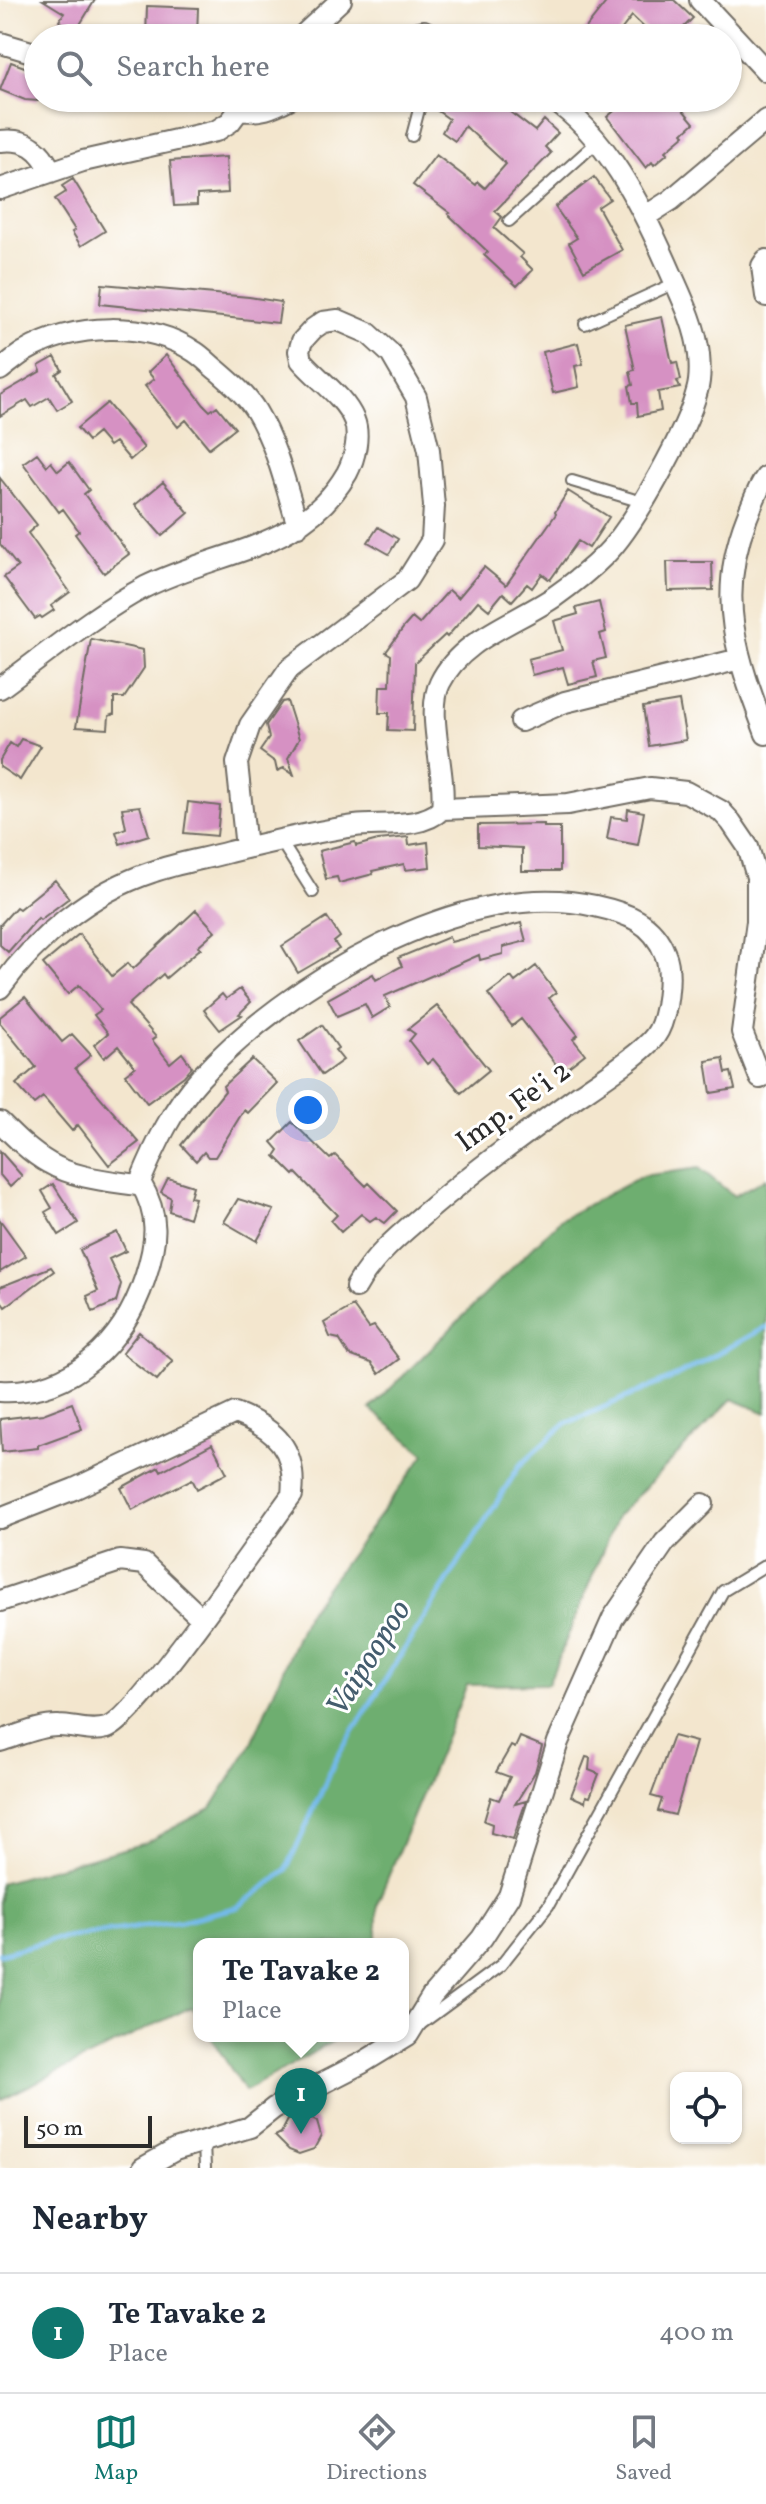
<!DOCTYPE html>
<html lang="en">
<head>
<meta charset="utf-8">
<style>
	body { margin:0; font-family:Vollkorn,serif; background:#f6f6f7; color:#1f2937 }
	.controls { position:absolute; right:24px; bottom:24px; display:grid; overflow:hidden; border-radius:16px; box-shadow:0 2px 6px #0004 }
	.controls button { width:72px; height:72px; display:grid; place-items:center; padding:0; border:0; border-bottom:2px solid #e0e1e3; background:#fff; color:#1f2937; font:40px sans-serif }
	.scale { position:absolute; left:24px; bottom:20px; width:128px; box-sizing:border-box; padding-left:8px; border:4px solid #2b2b2b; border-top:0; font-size:22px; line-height:28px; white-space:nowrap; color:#2b2b2b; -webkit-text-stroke:6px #fff; paint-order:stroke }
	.you { position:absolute; left:308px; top:1110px; width:28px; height:28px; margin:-20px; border:6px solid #fff; border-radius:50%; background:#1a73e8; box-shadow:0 0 0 12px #1a73e833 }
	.badge { display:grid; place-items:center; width:52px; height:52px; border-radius:50%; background:#0f766e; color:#fff; font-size:26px; font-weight:700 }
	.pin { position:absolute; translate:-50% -66px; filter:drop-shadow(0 2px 4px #0008) }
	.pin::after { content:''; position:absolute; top:42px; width:28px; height:24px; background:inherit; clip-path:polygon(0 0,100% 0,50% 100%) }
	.popup { position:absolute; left:193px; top:1938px; width:216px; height:104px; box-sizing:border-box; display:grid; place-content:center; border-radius:16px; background:#fff; filter:drop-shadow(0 2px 6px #0005); font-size:26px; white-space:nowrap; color:#747a83 }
	.popup b { font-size:30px; color:#1f2937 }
	.popup::after { content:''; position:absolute; left:50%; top:100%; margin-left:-16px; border:16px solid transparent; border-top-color:#fff }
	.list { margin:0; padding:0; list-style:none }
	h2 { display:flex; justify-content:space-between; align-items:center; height:104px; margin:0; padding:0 32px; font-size:34px }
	h2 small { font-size:26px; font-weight:400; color:#747a83 }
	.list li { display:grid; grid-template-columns:52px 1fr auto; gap:24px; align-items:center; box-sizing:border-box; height:120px; padding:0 32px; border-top:2px solid #e0e1e3 }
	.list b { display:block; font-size:30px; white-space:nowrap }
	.list p { margin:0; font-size:26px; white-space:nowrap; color:#747a83 }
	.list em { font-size:26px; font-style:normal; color:#747a83 }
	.icon { flex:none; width:44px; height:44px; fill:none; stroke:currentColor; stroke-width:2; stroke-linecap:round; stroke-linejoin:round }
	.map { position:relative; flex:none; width:766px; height:2168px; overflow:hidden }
	.search { position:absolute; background:#fff; box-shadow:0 2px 6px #0004; left:24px; right:24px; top:24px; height:88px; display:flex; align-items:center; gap:20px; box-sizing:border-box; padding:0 28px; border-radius:44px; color:#747a83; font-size:30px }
	.sheet { height:224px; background:#fff }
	nav { display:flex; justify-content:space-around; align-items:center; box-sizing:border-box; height:112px; border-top:2px solid #e0e1e3; background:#fff; font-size:22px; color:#747a83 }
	nav a { display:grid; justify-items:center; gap:4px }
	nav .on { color:#0f766e }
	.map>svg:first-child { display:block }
	.forest { fill:#6eae70; stroke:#4c6c4e; stroke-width:2 }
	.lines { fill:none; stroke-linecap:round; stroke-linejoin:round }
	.stream { stroke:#73baeb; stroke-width:5 }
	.building { fill:#d691c3 }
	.lane-casing { stroke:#716c64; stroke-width:14 }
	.street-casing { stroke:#716c64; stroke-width:24 }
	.lane { stroke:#fff; stroke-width:10 }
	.street { stroke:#fff; stroke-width:20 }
	.labels { text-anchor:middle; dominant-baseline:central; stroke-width:6; stroke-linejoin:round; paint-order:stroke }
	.street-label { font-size:30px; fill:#2b2b2b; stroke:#fff }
	.water-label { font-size:32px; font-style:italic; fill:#445d6e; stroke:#fff }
</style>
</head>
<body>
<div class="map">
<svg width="766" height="2168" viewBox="0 0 766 2168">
	<rect width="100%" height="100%" fill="#fff"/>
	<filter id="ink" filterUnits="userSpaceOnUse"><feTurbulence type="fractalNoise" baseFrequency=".0125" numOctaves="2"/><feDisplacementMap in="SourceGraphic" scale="16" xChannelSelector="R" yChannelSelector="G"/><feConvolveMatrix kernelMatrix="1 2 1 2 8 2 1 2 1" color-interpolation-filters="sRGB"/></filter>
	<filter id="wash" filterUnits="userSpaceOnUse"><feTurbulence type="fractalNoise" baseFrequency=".006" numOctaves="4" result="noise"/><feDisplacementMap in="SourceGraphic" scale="32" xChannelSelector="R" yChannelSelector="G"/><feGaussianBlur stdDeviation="1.8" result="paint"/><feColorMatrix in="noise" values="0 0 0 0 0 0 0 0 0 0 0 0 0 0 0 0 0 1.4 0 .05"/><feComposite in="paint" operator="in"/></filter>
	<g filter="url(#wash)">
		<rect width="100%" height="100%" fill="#f3e6ce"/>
		<path class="forest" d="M699,1168L734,1196L766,1178V1413L732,1399L617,1516L548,1684L467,1685L377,1904V1944H199V2018L191,2007L0,2100V1883L145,1843L211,1808L252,1743L306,1615L425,1454L370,1409L561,1219L642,1176Z
			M210,2036H342L245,2091Z"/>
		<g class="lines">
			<path class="stream" d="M0,1954L51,1940L181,1921L238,1907L286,1871L337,1757L520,1465L565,1424L678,1375L766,1327"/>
		</g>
		<g id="blocks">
			<path class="building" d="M43,0H95L76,31L59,21L64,13Z
				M608,0H674L693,18L673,38H655L632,16L615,38H578Z
				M147,6L198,8L197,35L171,33L170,38H146Z
				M11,62L38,72V101L25,100L0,90Z
				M438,98H492L535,131L544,120L558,133L545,147L551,153L495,211L502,217L494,228L523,254L520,257L533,270L517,286L484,255L488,252L448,214L450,213L413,185L436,155L476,185L478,182L485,188L506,164L465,126L455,141L442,132L449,119L435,109Z
				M630,98H673L694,123L683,133L685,135L666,151L668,153L654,165L652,162L646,168L607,117Z
				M226,157L228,193L197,195V205L174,206L170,161Z
				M594,177L610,199L598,207L622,250L584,271L569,243L577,238L555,207Z
				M73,179L105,231L81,246L72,232L75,230L55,199L66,192L62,186Z
				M102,284L249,297L281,302L278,323L100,304Z
				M662,317L672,363L677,362L681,380L677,381L680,388L658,392L661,411L638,416L637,403H632L629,386L633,385L630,371L635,370L625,325Z
				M578,343L583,364L575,366L579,387L553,393L543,352Z
				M166,355L204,405L210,411L217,406L235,428L209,448L186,420L178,427L145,386L154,379L148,372Z
				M55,357L62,370L56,374L72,401L57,410L49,397L32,407L27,400L0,416V395L41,371L39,366Z
				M107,403L144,448L130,460L115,442L109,446L98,433L88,441L77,428Z
				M37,453L47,466L51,462L58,471L69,462L89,490L84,494L129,554L104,573L75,534L79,531L63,509L59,512L23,463Z
				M0,478L37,525L28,533L70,592L51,606L54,610L42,618L40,616L35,619L4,577L18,567L0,544Z
				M163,482L189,513L162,536L135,505Z
				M568,491L609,517L589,548L578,541L550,580L542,574L532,588L527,584L512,601L503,593L489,610L478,601L447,637L445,635L415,663L413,731L388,730L389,713H379L380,686H390L391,655L386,652L404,627L412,618L419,624L449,590L458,598L484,567L506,585L556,514L555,512Z
				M378,527L398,539L389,554L368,542Z
				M667,562H712L713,590L668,591Z
				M599,602L606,632L600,634L606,658L593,661L597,677L568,684L563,667L532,675L528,659L562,650L554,621L578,614L576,608Z
				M91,639L143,650L144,668L124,698H114V714L109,716L108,729L76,727Z
				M287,701L299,739L288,758L294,775L284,768L277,771L275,762L260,751L269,738L266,725L282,702Z
				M679,701L686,740L649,746L643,707Z
				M21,739L41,746L20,780L0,767V760L10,743L16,747Z
				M188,802L220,806L217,836L184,833Z
				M140,806L149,835L120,844L116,832L126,828L122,808Z
				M628,809L644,812L638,845L607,839L611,817L627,819Z
				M544,824V827H560V871H522V848L478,846V825Z
				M408,837L409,845L428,842L430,867L405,870L404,864L372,871L373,874L339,883L337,877L326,879L319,851L355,842L356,846L378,840Z
				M55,880L69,898L40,920L38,918L8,952L0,945V925L16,907L19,909Z
				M196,910L215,931L198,946L201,948L166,978L163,974L128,1005L156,1037L152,1040L170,1063L182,1053L192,1067L184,1076L147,1103L125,1074L135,1067L118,1046L104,1058L94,1045L108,1033L94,1015L101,1010L79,985L68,994L43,964L79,934L112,976L128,963L133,969Z
				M327,917L340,937L334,942L339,949L298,973L282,946Z
				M521,923L526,941L503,947V954L480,960L479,955L385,996L390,1007L372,1018L365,1004L337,1016L328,999L373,974L376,980L402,966L398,958L449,937L451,942Z
				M536,966L556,993L549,998L578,1035L573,1039L585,1054L562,1072L521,1019L512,1026L488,994L511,977L515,982Z
				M240,989L251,1002L239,1014L242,1015L220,1030L204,1010L222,994L226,999Z
				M25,997L62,1042L72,1034L91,1055L75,1068L139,1142L109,1165L78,1125L72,1131L43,1097L34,1104L16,1084L36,1067L0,1023V1017Z
				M437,1006L489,1070L461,1093L433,1059L427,1064L409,1041L415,1034L408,1029Z
				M322,1025L338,1048L335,1050L343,1060L322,1075L299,1041Z
				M723,1058L726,1073L731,1072L735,1089L711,1093L706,1061Z
				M252,1059L277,1083L248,1113L244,1110L215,1157H208L204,1152L196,1161L181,1145L225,1091L223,1086Z
				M292,1122L330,1159L335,1155L366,1186L369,1183L397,1211L385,1223L376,1217L370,1221L361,1214L341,1232L331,1221L337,1215L296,1173L294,1175L275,1156L279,1150L272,1142Z
				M0,1151L22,1176L10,1187L0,1175Z
				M168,1178L193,1186L190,1197L195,1198L189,1218L169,1211L171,1198L161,1192Z
				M53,1184L78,1223L59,1235L45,1212L52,1208L42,1191Z
				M238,1199L274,1210L257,1241L224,1222Z
				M0,1220L26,1256L0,1272Z
				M117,1232L126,1251L109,1259L121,1284L116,1302L93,1312L87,1296L98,1291L80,1250Z
				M51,1267L54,1271L5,1307L0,1300V1287Z
				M353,1306L369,1328L374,1326L399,1359L379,1374L371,1363L349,1355L339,1339L330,1337L324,1323Z
				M139,1332L173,1361L157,1380L122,1353Z
				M72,1403L82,1429L38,1445V1448L2,1452L0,1419L43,1414Z
				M212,1444L227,1473L197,1489L192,1479L132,1510L121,1488L159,1467L161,1471Z
				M673,1736L696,1742L675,1815L658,1811L662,1799L651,1796Z
				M520,1737L542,1746L535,1772L515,1804L526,1801L513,1839L491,1833L492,1824L484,1821L491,1797L499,1800L510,1777L496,1772L511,1746L515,1748Z
				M586,1757L590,1758L589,1770L599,1774L590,1797L586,1796L585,1802L571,1796Z
				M304,2114L317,2122L321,2136L314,2149L299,2154L289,2150L275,2136L281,2133L289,2118Z"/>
		</g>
	</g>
	<g filter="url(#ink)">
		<use href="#blocks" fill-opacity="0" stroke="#716c64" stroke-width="2"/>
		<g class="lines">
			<defs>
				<path id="lane" d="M412,136L422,98
					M509,221L597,142
					M585,324L675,283
					M572,481L642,502
					M280,840L313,892
					M421,2024L501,1965L548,1906L723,1591L766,1565
					M204,2142L205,2168"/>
				<path id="street" d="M700,0L766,71
					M300,38L341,0
					M394,38L424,31L439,38
					M1,43L38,54
					M239,110C260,113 272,108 291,98
					M0,141C26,138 41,148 51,172
					M0,189L83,161L216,131L230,122L248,98
					M646,216L671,200L766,120
					M766,260L762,266L766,296
					M0,370C8,364 16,357 24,352C73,323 147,320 195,352C203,357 210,365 218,371C232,383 246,395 256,411C277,446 286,487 298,526
					M766,477C757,489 753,503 747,517C715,598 737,657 766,734
					M0,688C48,653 93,615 145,587C218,550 302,551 347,473C355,458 360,435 354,420C344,396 317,379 301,360L299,351L302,341L313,329L323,322L338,320L368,333L391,354L416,397L429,450L434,506L432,540L407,580L289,669L250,725L237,763L246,848
					M521,721L565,702L740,659
					M442,809C447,773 425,713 440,683C461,639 516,623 554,597C571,585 591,569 606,554C634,526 687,430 697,391C700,381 700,366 699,355C696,324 679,292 667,264C641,205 606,134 550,98
					M0,988C37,937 91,892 152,872C177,863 204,859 229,852C270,842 312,832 355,826C381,823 422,829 442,809L568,804L650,788L686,792L721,811L731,822L748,847L757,877V921L742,1032L760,1078
					M0,1122C15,1137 31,1153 49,1163C76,1179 112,1181 142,1186
					M0,1391C72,1395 124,1342 145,1278C157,1241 160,1216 140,1182C155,1146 173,1107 200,1078C285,985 464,875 595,906C627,913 653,922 665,954C673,972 667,1020 655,1036C643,1053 598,1082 579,1095C528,1132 478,1168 430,1209C403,1232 374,1255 356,1287
					M0,1518L74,1489L235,1413C276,1429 297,1449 292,1495C265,1531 136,1720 107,1728C90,1733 75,1726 59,1726C41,1725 17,1736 0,1741
					M0,1601L120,1561L144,1564L202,1619
					M143,2168L175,2150L250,2127L274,2108L362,2063L408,2035L432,1996L482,1938L509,1896L558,1742L613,1618L665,1542L703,1504"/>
			</defs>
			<use href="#lane" class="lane-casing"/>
			<use href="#street" class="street-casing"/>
			<use href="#lane" class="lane"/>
			<use href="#street" class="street"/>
		</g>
	</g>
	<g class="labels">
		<g class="street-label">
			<text transform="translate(514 1107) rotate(-36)">Imp. Fe'i 2</text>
		</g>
		<g class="water-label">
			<text transform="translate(370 1659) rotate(-58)">Vaipoopoo</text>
		</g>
	</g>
</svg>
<div class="controls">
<button><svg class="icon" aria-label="locate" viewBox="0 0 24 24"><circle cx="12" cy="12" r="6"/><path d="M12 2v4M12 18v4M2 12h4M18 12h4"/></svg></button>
</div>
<div class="scale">50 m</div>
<div class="you"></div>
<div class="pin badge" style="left:301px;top:2134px">1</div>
<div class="popup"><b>Te Tavake 2</b>Place</div>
<div class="search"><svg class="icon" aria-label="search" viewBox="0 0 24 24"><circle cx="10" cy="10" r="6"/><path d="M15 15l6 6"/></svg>Search here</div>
</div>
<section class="sheet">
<h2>Nearby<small></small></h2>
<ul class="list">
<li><span class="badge">1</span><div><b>Te Tavake 2</b><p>Place</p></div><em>400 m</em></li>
</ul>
</section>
<nav>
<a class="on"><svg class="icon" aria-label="map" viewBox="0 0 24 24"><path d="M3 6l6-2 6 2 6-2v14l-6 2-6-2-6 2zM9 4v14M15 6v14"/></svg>Map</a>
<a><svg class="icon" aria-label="directions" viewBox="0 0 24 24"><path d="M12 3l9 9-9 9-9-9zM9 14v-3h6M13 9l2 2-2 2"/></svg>Directions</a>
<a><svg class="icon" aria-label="saved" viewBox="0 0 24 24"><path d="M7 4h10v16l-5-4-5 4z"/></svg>Saved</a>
</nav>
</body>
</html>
